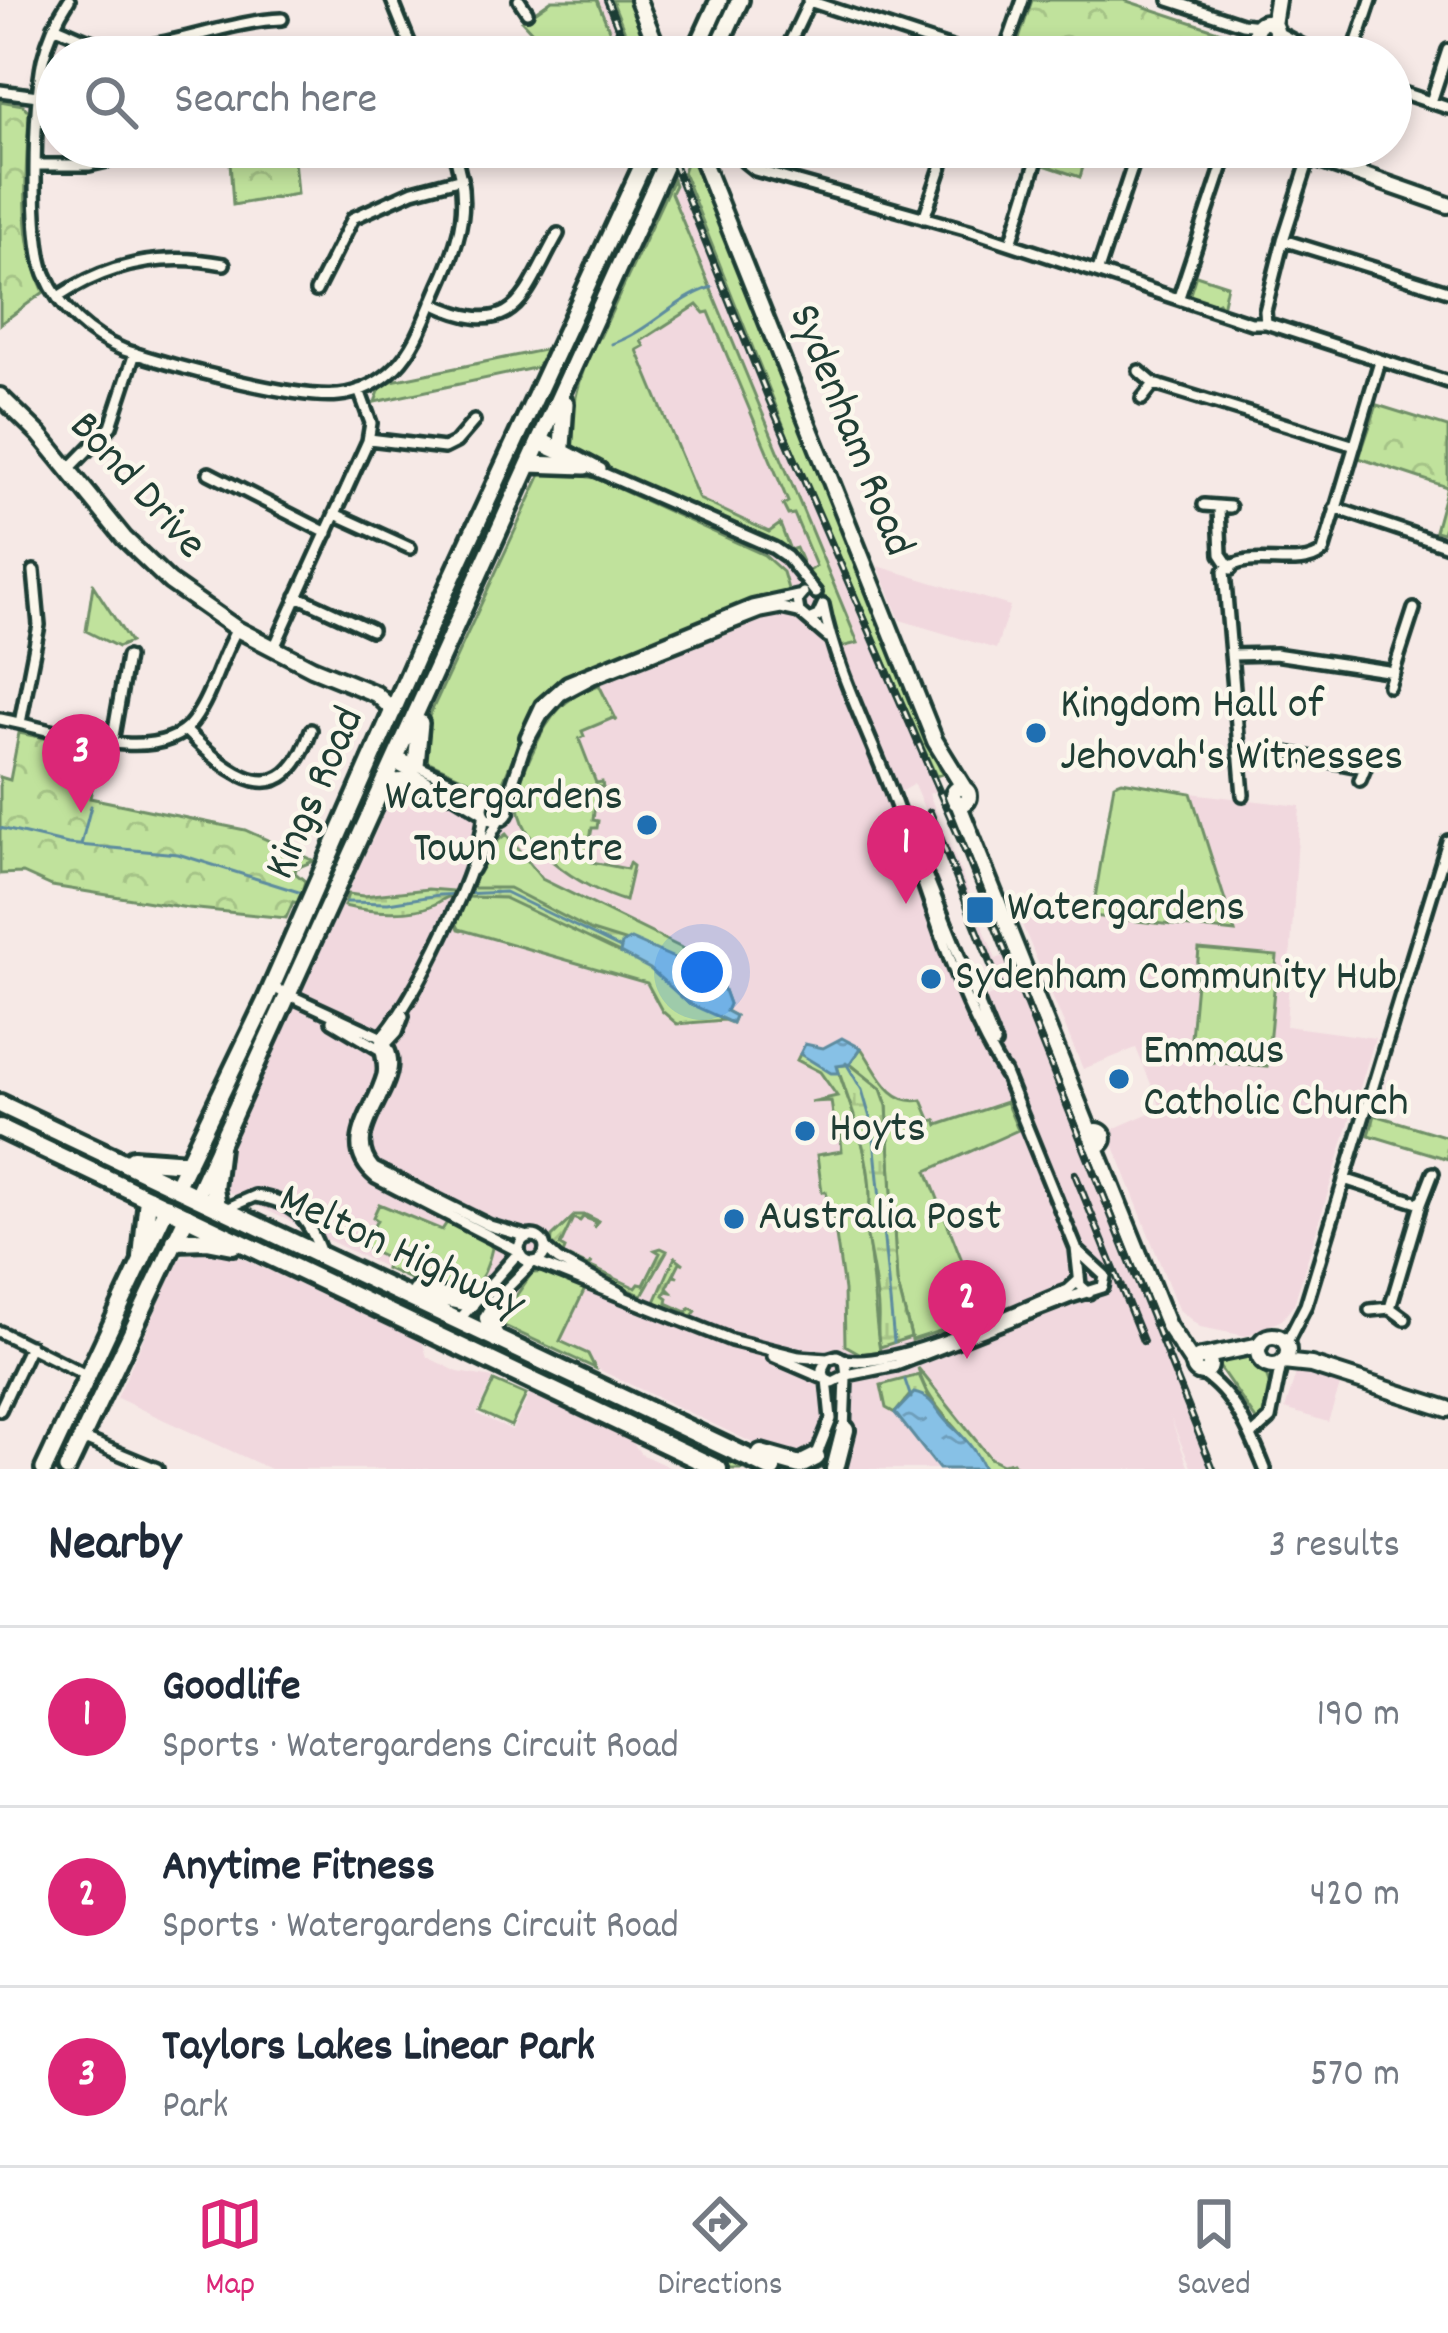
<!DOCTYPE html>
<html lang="en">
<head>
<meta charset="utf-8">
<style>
	body { margin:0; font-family:Dekko,sans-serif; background:#f2f2f3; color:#1f2937 }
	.you { position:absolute; left:702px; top:972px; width:42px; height:42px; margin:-30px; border:9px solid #fff; border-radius:50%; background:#1a73e8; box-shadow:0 0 0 18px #1a73e833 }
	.badge { display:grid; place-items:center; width:78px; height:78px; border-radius:50%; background:#db2777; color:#fff; font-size:39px; font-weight:700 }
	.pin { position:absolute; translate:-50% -99px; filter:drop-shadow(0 3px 6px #0008) }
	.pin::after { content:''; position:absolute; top:63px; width:42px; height:36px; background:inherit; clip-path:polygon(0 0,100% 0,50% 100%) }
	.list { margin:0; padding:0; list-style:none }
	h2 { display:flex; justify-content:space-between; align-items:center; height:156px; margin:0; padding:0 48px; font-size:51px }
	h2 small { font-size:39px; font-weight:400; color:#747a83 }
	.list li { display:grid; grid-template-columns:78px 1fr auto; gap:36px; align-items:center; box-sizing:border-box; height:180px; padding:0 48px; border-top:3px solid #e0e1e3 }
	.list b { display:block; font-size:45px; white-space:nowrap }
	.list p { margin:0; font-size:39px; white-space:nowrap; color:#747a83 }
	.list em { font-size:39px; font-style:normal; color:#747a83 }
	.icon { flex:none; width:66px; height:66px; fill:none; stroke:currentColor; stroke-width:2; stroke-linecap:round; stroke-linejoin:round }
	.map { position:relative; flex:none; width:1448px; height:1469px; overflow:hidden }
	.search { position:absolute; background:#fff; box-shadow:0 6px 18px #0003; left:36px; right:36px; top:36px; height:132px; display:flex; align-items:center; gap:30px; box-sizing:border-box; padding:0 42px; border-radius:66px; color:#747a83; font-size:45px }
	.sheet { height:696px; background:#fff }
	nav { display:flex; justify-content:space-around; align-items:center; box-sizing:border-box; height:168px; border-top:3px solid #e0e1e3; background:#fff; font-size:33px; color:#747a83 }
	nav a { display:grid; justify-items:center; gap:6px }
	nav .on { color:#db2777 }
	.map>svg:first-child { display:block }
	.built { fill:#f1d8de; fill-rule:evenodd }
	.grass { fill:#c0e29c; stroke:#709068; stroke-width:3; fill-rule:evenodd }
	.wetland { fill:url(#wetland-marsh); stroke:#709068; stroke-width:3 }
	.park { fill:url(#park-crowns); stroke:#709068; stroke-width:3 }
	.garden { fill:url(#garden-furrows); stroke:#709068; stroke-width:3 }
	.water { fill:url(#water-ripples); stroke:#5d8c9f; stroke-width:3 }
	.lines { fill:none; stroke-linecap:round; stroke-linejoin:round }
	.stream { stroke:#5d8c9f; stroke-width:3 }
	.street-casing { stroke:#1f3d34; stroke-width:18 }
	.secondary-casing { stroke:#1f3d34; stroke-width:22 }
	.primary-casing { stroke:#1f3d34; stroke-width:24 }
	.highway-casing { stroke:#1f3d34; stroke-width:26 }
	.street { stroke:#fbf7ec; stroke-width:9 }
	.secondary { stroke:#fbf7ec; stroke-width:14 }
	.primary { stroke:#fbf7ec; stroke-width:15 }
	.highway { stroke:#fbf7ec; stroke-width:16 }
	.rail-casing { stroke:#1f3d34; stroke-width:8 }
	.rail { stroke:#fbf7ec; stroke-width:3; stroke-dasharray:9; stroke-linecap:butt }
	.poi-dot { fill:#1f6fb2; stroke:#fbf7ec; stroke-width:4.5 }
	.labels { text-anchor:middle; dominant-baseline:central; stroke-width:9; stroke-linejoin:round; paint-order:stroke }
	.street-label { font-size:45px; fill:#1f3d34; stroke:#fbf7ec }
	.poi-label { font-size:45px; fill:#1f3d34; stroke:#fbf7ec; text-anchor:start }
</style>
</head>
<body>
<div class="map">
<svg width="1448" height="1469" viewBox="0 0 1448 1469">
	<defs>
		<pattern id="wetland-marsh" width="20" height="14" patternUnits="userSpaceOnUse" patternTransform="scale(3)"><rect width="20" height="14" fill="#c0e29c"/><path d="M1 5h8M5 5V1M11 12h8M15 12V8" fill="none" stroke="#a5c387"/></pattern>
		<pattern id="park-crowns" width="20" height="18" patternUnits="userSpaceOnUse" patternTransform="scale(3)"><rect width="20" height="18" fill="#c0e29c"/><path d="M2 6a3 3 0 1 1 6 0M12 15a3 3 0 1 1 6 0" fill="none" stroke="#a5c387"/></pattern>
		<pattern id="garden-furrows" width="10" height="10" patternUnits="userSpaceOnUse" patternTransform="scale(3)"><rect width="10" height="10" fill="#c0e29c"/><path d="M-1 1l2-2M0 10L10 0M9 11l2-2" fill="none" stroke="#a5c387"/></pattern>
		<pattern id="water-ripples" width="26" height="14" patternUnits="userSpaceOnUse" patternTransform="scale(3)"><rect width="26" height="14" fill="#87c1e6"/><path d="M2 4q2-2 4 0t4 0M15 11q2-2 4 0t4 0" fill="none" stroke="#6e9ebb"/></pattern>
	</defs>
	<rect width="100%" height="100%" fill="#f6e9e6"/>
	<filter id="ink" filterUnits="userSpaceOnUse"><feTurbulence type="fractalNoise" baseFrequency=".00833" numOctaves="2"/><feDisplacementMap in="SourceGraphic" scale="24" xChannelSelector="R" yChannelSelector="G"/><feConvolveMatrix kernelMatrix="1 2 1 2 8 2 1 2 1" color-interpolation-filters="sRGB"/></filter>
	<g filter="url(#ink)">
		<path class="built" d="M597,0H612L635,57H620Z
			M683,172L802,472L979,877L1215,1469H1192L1170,1417L1189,1469H824L772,1452L497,1321L463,1296L415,1282L221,1188L235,1138L538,476L550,469L596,337H600L675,185L684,182ZM914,784L991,968L998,992L985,998L914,818L898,793ZM936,791L972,873L1004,956L996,959L929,794Z
			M878,566L1010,606L996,649L900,620Z
			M1191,793L1300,806L1286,1026L1375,1038L1294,1304L1282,1320L1246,1336L1200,1327L1178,1309L1108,1131L1161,1108L1136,1048L1083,1069L1015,908L1234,932Z
			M229,1252L414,1338L423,1344L427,1357L458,1372L493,1378L477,1414L512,1430L530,1394L620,1435L633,1443L641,1454L673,1469H270L117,1398L178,1260L187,1254Z
			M1297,1370L1341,1383L1328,1422L1285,1409Z"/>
		<path class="grass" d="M552,0H597L620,57H555L522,21Z
			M612,0H630L654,57H635Z
			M691,148L942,774L936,776L802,472L683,172Z
			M1049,149L1085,160L1080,177L1044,165Z
			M673,179L675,185L671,193L858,643L837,648L825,598L807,581L790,553L605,467L569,444C571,406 581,372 596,337H600ZM697,305L704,313L709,312L788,502L783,505L788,515L794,514L816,566L807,573L796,548L790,550L780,524L769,532L699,499L637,350L644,346L641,341Z
			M1196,275L1227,285L1222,308L1218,302L1212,305L1189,297Z
			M548,349L539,367L375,402L382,383Z
			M543,470L595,478L764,555L783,572L788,589L783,596L603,664L527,724L502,784L498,781L481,786L423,759L425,725Z
			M93,585L130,642L118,647L86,631Z
			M599,685L617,721L613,718L582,731L584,736L579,739L596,783L602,782L603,787H597L593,820L598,821L597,828H592L587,854L592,856V862L627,869L629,863L633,866L625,901C582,888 513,847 519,793C520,778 528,762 534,749C549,716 565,696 599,685Z
			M1122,781L1191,793L1235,932L1092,916L1114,784Z
			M506,834L542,879L690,952L717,971L729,1004L726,1011L735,1016L732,1023L724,1020L677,1024L662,1011L647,983L459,929L456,922C468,893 481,851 506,834Z
			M1199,949L1277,956L1267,1067L1189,1060Z
			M861,1048C878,1072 889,1106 922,1100L931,1121L936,1120L938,1125L1006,1102L1018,1130L927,1171L984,1317L912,1340L897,1282L887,1106L881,1089L850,1064Z
			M800,1054L839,1073C848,1100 860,1127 865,1155C868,1169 871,1187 870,1202C870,1214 866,1227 868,1240C874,1277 874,1314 880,1351L861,1354L845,1345L844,1290L833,1215L829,1214L826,1192H822L817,1155L842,1151L840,1129L835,1128L831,1101L811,1102L837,1096L820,1072L797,1060Z
			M379,1204L442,1230L448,1221L486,1239L492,1248C487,1270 482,1282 463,1296L446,1295L385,1268L388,1259L359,1245L366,1242L377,1220L373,1217Z
			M170,1226L174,1228C162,1257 118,1355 97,1371L103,1353L125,1321Z
			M552,1272L585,1289L560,1341L588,1354L595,1368L496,1322L495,1312L516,1296L532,1273Z
			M475,1338L485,1341L756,1469H728L585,1401L543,1373Z
			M1241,1354C1271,1364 1280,1400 1259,1424L1216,1362Z
			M918,1368L990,1458L1002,1464L1013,1462L1017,1469H984C966,1430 929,1412 918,1368Z
			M494,1381L526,1395L511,1426L480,1412Z"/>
		<path class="wetland" d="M472,888H509L592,931L624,941L620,953L504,898L468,897Z
			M428,889L454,891L452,896C445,897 441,901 435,904C412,916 368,912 344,906L348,894L363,896Z
			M850,1064L881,1089L887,1106L897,1282L911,1337L880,1347C876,1333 879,1323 878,1310C877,1286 871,1261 867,1237C866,1225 870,1213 870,1200C871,1154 851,1109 837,1066Z
			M919,1375L931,1402L909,1396L895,1413L886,1408L881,1385Z"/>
		<path class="park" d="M1032,0H1124L1242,39L1247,48L1244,57H1023L1016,48Z
			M0,101L23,105L29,112C27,173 17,235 44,292L0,324Z
			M229,147H293L297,194L233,205Z
			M1377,405L1448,427V516L1443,533L1435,531L1447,487L1359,458Z
			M19,733L100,749L90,798L245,830L314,861L296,868L295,873L305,881L299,903L293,902L286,918L188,908L52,886L23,873L0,874V777L10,780Z
			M1375,1115L1448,1137V1159L1369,1135Z"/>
		<path class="garden" d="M575,1215H586L598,1221L594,1228L596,1222L583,1217L580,1221L573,1218L560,1246L565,1249L563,1254L588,1266L592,1262L587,1272L551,1249L552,1237Z
			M661,1248L667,1251L642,1295L604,1282V1278L591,1272L593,1268L636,1288L639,1284L644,1285L660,1253L655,1250Z
			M675,1257L684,1264L680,1262L674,1274L678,1277L673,1276L667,1288L671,1292L666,1291L664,1295L668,1298L667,1303L687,1312L690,1308L696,1311L691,1317L657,1306L655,1302Z"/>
		<path class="water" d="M631,939L697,968L706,963L717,971L729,1004L726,1011L735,1016L732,1023L688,1003L650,969L620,953L622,944Z
			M842,1038L861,1048L850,1064L837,1066L839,1073H831L800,1054L805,1044L823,1048Z
			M914,1393C934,1397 936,1412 949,1424C965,1438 975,1449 984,1469H939L895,1413Z"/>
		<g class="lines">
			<path class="stream" d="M612,344C650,331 674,299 712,287
				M0,828L68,844L178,854L302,893
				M81,845L91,806
				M347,902L388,903L439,895L505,892L620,948
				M846,1063L862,1090L873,1128L894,1342
				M905,1380L911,1398"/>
			<defs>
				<path id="street" d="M69,0C57,18 48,39 43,60C34,101 30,237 45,274C60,310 89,336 124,350C169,365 296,400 339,395C360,393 381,382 396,367C417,346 427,314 439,287C462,237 472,200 452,147
					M392,0L415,57
					M519,0L527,12
					M1169,0L1242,24L1259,26
					M809,1L979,57
					M54,26C72,33 90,43 109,47C154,54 230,20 282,19
					M1277,32L1324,57
					M783,57L810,0
					M1003,57L1023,0
					M1352,57L1371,0
					M1391,89L1448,108
					M0,91L38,96
					M1431,102L1448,50
					M748,147L745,162L755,170L972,231L1251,323H1266
					M1204,147L1227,154
					M1310,156L1283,240L1265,311L1266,323L1448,382
					M37,165H89L169,147
					M924,218L948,147
					M1283,240L1448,291
					M1011,243L1041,147
					M1098,270L1139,147
					M316,291L353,218L413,191L462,178
					M58,297C109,263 163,252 224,264
					M1179,297L1229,147
					M432,303C518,344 524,293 558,234
					M1139,371L1154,384L1355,446
					M1142,399L1154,384
					M542,438L601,469
					M369,439L444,448L456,442L474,421
					M538,445L774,548L787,557L816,593
					M68,470L111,426L135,353
					M209,473L327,533
					M1204,505L1230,507
					M1219,508L1221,554L1231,569
					M1335,508L1448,546
					M335,514L410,548
					M803,593L797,600L799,612L828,637
					M297,596L371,630
					M823,605C836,671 869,732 892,794C925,882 955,996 1005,1075
					M811,619L818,616L823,605
					M274,648L368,441L371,423L359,390
					M1231,655L1275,654L1394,672
					M1389,686L1414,609
					M0,719C50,728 159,770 193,721C213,693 220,658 237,629
					M20,723L39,625L34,571
					M185,730C230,775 283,818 311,730
					M526,737L541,705L567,682L752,606L798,596
					M112,742L127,657
					M1239,755L1287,753L1365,768
					M396,756L474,792L492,796
					M394,764L427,781
					M1360,780L1369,758
					M447,791L483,813
					M483 808a13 13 0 1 1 26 0a13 13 0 1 1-26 0Z
					M1243,795L1224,571C1249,548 1297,573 1323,552L1380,361
					M510,806L513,781L524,748L542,716L561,695L593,678L760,612L781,608L799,612
					M484,814C485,858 413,1006 381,1038C378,1051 386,1061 383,1075C373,1112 336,1145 376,1178L518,1251
					M920,860L995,1044
					M472,870L498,822
					M272,987L378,1036C424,1076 336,1125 374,1168L490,1226L528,1237
					M332,1021L379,1049
					M384,1046L397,1032L403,1016
					M1004,1071L1076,1248L1080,1285L1089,1293
					M1344,1179L1421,1204L1390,1308
					M1421,1204L1433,1173
					M223,1210L255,1196C296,1202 309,1219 322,1256
					M519 1249a13 13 0 1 1 26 0a13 13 0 1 1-26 0Z
					M545,1248L558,1260L622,1294
					M535,1262L731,1340L799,1357L827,1359
					M498,1297L532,1263
					M1370,1310L1390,1308L1405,1319
					M458,1321L519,1252
					M0,1332L88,1376
					M1286,1344L1306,1305L1448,841
					M773,1356L833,1382L847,1375L845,1360L837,1356L827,1359L822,1369L825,1378
					M845,1360C898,1369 1015,1311 1068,1290L1079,1280
					M1201,1373C1234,1393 1251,1434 1265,1469
					M847,1375L896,1365L1068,1298L1103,1287L1105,1276L1079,1252
					M0,1410L30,1346
					M844,1431L846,1377
					M1251,1436L1270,1419L1281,1364
					M82,1438L157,1469
					M815,1459L831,1419L827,1379"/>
				<path id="secondary" d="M638,0L661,57
					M1256 32a10 10 0 1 1 20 0a10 10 0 1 1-20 0Z
					M1273,25L1277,0
					M697,147L935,741L964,788
					M1282,147L1448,205
					M0,396L40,435L124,538L170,582L237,629L312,668L376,694L394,711
					M953 796a8 8 0 1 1 16 0a8 8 0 1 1-16 0Z
					M958,803L1091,1135
					M1090 1138a7 7 0 1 1 14 0a7 7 0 1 1-14 0Z
					M1095,1145L1168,1326L1194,1365
					M1258 1351a15 15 0 1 1 30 0a15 15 0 1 1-30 0Z
					M1202,1357L1260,1345
					M1194 1365a8 8 0 1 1 16 0a8 8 0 1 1-16 0Z
					M1283,1362L1311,1365L1448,1409"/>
				<path id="primary" d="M693,57L719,0
					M714,57L740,0
					M562,446L565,403
					M530,464L585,466
					M416,765L420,723
					M385,783L407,781L449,792
					M176,1187L265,1002L437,610L651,147
					M196,1197L673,147
					M44,1469L167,1206
					M67,1469L187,1216"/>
				<path id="highway" d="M0,1104L772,1469
					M0,1128L718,1469
					M133,1159L188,1163
					M217,1206L214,1188L219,1147
					M175,1241L207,1240L233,1245
					M142,1257L148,1198
					M417,1292L470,1303
					M496,1339L488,1318L501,1295
					M761,1454L800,1465L816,1457
					M835,1469L845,1430"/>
			</defs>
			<use href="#street" class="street-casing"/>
			<use href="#secondary" class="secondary-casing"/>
			<use href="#primary" class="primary-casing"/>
			<use href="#highway" class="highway-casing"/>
			<use href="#street" class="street"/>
			<use href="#secondary" class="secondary"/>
			<use href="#primary" class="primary"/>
			<use href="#highway" class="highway"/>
			<defs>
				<path id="rail" d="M607,0L630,57
					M667,147L770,402L963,846L1213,1469
					M930,812L999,985
					M1075,1174L1143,1341"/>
			</defs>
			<use href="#rail" class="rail-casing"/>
			<use href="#rail" class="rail"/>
		</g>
	</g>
	<g class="poi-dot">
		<circle cx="1036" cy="733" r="12"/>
		<circle cx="647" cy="825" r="12"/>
		<rect x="965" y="895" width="30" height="30" rx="6"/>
		<circle cx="931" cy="979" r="12"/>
		<circle cx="1119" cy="1079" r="12"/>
		<circle cx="805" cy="1131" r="12"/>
		<circle cx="734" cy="1219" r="12"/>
	</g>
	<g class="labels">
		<g class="street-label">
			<text transform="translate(849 431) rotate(68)">Sydenham Road</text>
			<text transform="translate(136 487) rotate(48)">Bond Drive</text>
			<text transform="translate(317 794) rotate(-66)">Kings Road</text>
			<text transform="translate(401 1254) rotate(25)">Melton Highway</text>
		</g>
		<g class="poi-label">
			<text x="1060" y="707">Kingdom Hall of<tspan x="1060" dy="52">Jehovah's Witnesses</tspan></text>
			<text x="623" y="799" text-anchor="end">Watergardens<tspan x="623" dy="52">Town Centre</tspan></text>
			<text x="1007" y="910">Watergardens</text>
			<text x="955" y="979">Sydenham Community Hub</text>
			<text x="1143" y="1053">Emmaus<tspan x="1143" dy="52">Catholic Church</tspan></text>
			<text x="829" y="1131">Hoyts</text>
			<text x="758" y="1219">Australia Post</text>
		</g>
	</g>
</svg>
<div class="you"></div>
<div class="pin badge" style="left:906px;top:904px">1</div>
<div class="pin badge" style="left:967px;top:1359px">2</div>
<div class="pin badge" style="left:81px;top:813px">3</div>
<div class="search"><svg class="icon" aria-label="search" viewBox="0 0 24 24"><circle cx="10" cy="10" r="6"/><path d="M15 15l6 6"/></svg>Search here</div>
</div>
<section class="sheet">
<h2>Nearby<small>3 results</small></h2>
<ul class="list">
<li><span class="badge">1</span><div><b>Goodlife</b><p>Sports · Watergardens Circuit Road</p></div><em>190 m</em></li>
<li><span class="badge">2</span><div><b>Anytime Fitness</b><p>Sports · Watergardens Circuit Road</p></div><em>420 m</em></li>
<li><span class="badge">3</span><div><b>Taylors Lakes Linear Park</b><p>Park</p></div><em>570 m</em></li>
</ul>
</section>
<nav>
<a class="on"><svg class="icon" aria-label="map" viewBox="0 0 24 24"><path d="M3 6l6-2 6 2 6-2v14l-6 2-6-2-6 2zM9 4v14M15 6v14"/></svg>Map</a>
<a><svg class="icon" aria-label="directions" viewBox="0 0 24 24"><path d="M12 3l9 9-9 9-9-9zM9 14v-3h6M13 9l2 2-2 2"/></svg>Directions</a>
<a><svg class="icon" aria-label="saved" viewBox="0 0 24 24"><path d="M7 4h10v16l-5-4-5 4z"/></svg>Saved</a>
</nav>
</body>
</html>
